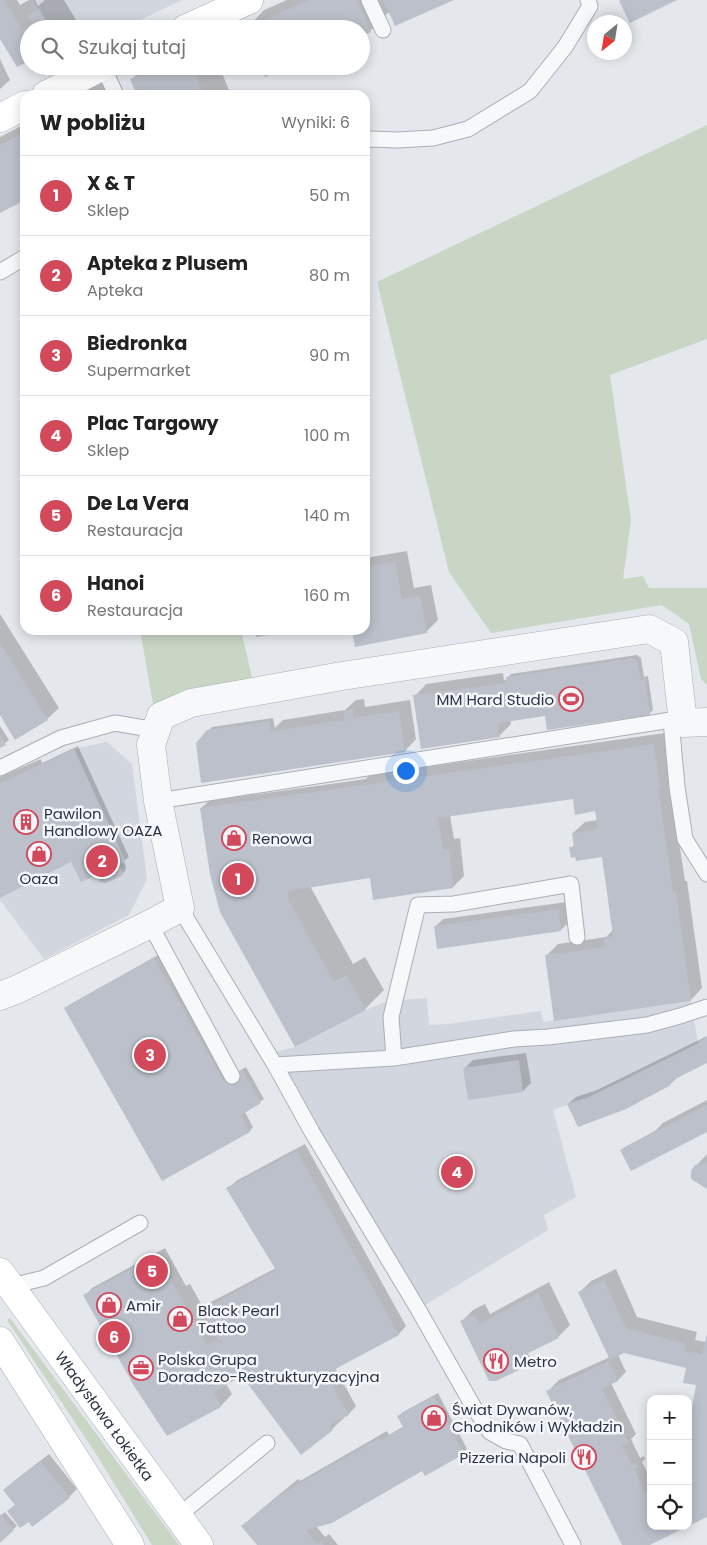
<!DOCTYPE html>
<html lang="pl">
<head>
<meta charset="utf-8">
<style>
	body { margin:0; font-family:Poppins,sans-serif; background:#f2f2f2; color:#222 }
	.controls { position:absolute; right:15px; bottom:15px; display:grid; overflow:hidden; border-radius:10px; box-shadow:0 2px 12px #0003 }
	.controls button { width:45px; height:45px; display:grid; place-items:center; padding:0; border:0; border-bottom:1px solid #e0e0e0; background:#fff; color:#222; font:25px sans-serif }
	.compass { position:absolute; left:587px; top:15px; width:45px; height:45px; border-radius:50%; background:#fff; box-shadow:0 2px 12px #0003; rotate:210deg }
	.you { position:absolute; left:405px; top:770px; width:18px; height:18px; margin:-12px; border:4px solid #fff; border-radius:50%; background:#1a73e8; box-shadow:0 0 0 8px #1a73e833 }
	.badge { display:grid; place-items:center; width:32px; height:32px; border-radius:50%; background:#d1495b; color:#fff; font-size:16px; font-weight:700 }
	.pin { position:absolute; translate:-50% -50%; border:2px solid #fff; box-shadow:0 1px 5px #0006 }
	.list { margin:0; padding:0; list-style:none }
	h2 { display:flex; justify-content:space-between; align-items:center; height:65px; margin:0; padding:0 20px; font-size:21px }
	h2 small { font-size:16px; font-weight:400; color:#767676 }
	.list li { display:grid; grid-template-columns:32px 1fr auto; gap:15px; align-items:center; box-sizing:border-box; height:80px; padding:0 20px; border-top:1px solid #e0e0e0 }
	.list b { display:block; font-size:19px; white-space:nowrap }
	.list p { margin:0; font-size:16px; white-space:nowrap; color:#767676 }
	.list em { font-size:16px; font-style:normal; color:#767676 }
	.icon { flex:none; width:28px; height:28px; fill:none; stroke:currentColor; stroke-width:2; stroke-linecap:round; stroke-linejoin:round }
	.map { position:relative; flex:none; width:707px; height:1545px; overflow:hidden }
	.search { position:absolute; background:#fff; box-shadow:0 2px 12px #0003; left:20px; top:20px; width:350px; height:55px; display:flex; align-items:center; gap:12px; box-sizing:border-box; padding:0 18px; border-radius:28px; color:#767676; font-size:19px }
	.panel { position:absolute; background:#fff; box-shadow:0 2px 12px #0003; left:20px; top:90px; width:350px; height:545px; border-radius:15px }
	.map>svg:first-child { display:block }
	.built { fill:#d2d6de }
	.green { fill:#c9d6c5 }
	.shadow { fill:#0003 }
	.building { fill:#bbc0ca }
	.lines { fill:none; stroke-linecap:round; stroke-linejoin:round }
	.lane-casing { stroke:#a9aeb7; stroke-width:17 }
	.street-casing { stroke:#a9aeb7; stroke-width:29 }
	.secondary-casing { stroke:#a9aeb7; stroke-width:29 }
	.lane { stroke:#f7f8fa; stroke-width:15 }
	.street { stroke:#f7f8fa; stroke-width:28 }
	.secondary { stroke:#fff; stroke-width:28 }
	.labels { text-anchor:middle; dominant-baseline:central; stroke-width:5; stroke-linejoin:round; paint-order:stroke }
	.poi-label { font-size:15px; fill:#2b3445; stroke:#f4f6f9; text-anchor:start }
	.street-label { font-size:15px; fill:#2b3445; stroke:#f4f6f9 }
</style>
</head>
<body>
<div class="map">
<svg width="707" height="1545" viewBox="0 0 707 1545">
	<rect width="100%" height="100%" fill="#e4e7ec"/>
	<path class="built" d="M33,0H182L121,29H51Z
		M107,742L132,764L147,879L129,915L44,959L0,900V783L74,749Z
		M427,998L429,1025L448,1024L541,1011L543,1022L691,1001L698,1043L587,1098L553,1110L576,1197L544,1215L548,1230L425,1305L330,1147L287,1074L276,1052L295,1047L366,1010L388,1001Z"/>
	<path class="green" d="M707,125V339L610,375L631,520L623,579L643,576L649,588H707V685L701,679L689,624L662,605L491,633L449,572L377,282Z
		M140,630H241L254,686L153,704Z
		M10,1318L179,1545H152L96,1454L7,1320Z"/>
	<path class="shadow" d="M0,0H17L20,5L29,0H35L38,6L45,0H64L79,25L75,29H29L0,37Z
		M287,0H451L390,11L370,31L361,29H246L264,10Z
		M0,59L10,80L0,89Z
		M145,66H219L231,95H138L131,80Z
		M112,77L121,95H78Z
		M25,124V198L0,211V137Z
		M407,551L414,588L431,585L438,620L426,632L353,630H365V558Z
		M0,614L59,708L47,719L0,713Z
		M637,655L641,658L644,677L648,676L653,710L649,714L546,715L510,720L511,724L499,736L415,696L426,684L503,673L504,680H508L507,678L511,674Z
		M364,699L365,707L410,700L416,739L405,751L197,743L212,727L273,718L275,728L283,720L345,710L356,700Z
		M0,726L9,740L0,747Z
		M665,733L669,776L685,881H687L702,988L691,1000L555,1019L547,955L558,944L606,937L613,930L603,856L571,848L575,844L573,833L585,822L598,820L596,810L574,798L450,815L454,839L460,838L464,876L453,887L371,876L310,886L353,964L365,957L384,990L365,1009L295,1046L201,808L209,801L366,779L369,775Z
		M78,746L129,857L124,861L126,867L125,871L121,875L98,873L72,859L0,896V777L41,759L42,763Z
		M567,902L569,922L561,930L435,927L443,919Z
		M158,955L227,1078L246,1067L264,1099L245,1112L253,1127L250,1131L162,1180L66,1008L69,1005Z
		M707,1036V1061L678,1077L670,1084L568,1104L576,1097L597,1090Z
		M526,1053L531,1083L523,1091L465,1068L473,1060Z
		M707,1100V1131L621,1150L625,1147L655,1131L663,1123Z
		M305,1144L406,1326L399,1334L335,1368L356,1406L349,1414L343,1417L344,1418L332,1429L301,1453L243,1374L226,1384L232,1394L221,1406L167,1434L85,1296L92,1288L165,1248L186,1286L190,1284L204,1309L211,1302L276,1268L228,1189L236,1181Z
		M707,1154V1187L696,1166Z
		M616,1269L637,1317L697,1332L695,1340L706,1342L707,1335V1515L688,1412L694,1407L698,1384L688,1367L624,1352L618,1355L626,1372L618,1380L611,1383L636,1434L631,1439L640,1458L644,1456L645,1459L642,1462L651,1480V1526L647,1545H624L548,1391L559,1380L610,1357L580,1292L591,1281Z
		M549,1282L570,1325L559,1336L527,1352L530,1357L518,1369L462,1321L473,1310L485,1304L490,1314Z
		M438,1393L467,1449L463,1453L422,1470L316,1526L325,1537L329,1534L338,1545H258L243,1526L258,1512L298,1479L300,1481L387,1431L389,1435L404,1426L399,1416L403,1412Z
		M49,1454L77,1489L69,1497L33,1525L29,1520L9,1511L16,1504L5,1490L13,1482Z
		M5,1512L17,1526L0,1541V1516Z"/>
	<path class="building" d="M0,0H4L22,29L32,23L27,16L39,9L51,29H29V61L17,67L0,39Z
		M309,0H357L371,32L361,36V29H243Z
		M383,0H454L395,26Z
		M621,0H677L630,23L619,1Z
		M160,66H192L204,95H137L130,79Z
		M261,66H290L265,77Z
		M25,132V200L0,213V145Z
		M395,562L402,599L420,596L427,633L355,647L352,630H365V567Z
		M255,630H292L293,631L256,637Z
		M0,643L48,720L15,740L0,715Z
		M633,658L637,661L641,680L645,679L650,715L547,730L545,716L498,723L500,737L421,749L413,695L507,683L506,677Z
		M353,709L354,718L399,711L405,752L201,783L196,743L207,730L270,721L271,731L345,720L343,711Z
		M0,735L6,745L0,748Z
		M654,744L660,787H658L673,892H676L691,1001L554,1021L545,955L605,947L604,938L613,936L602,857L576,861L575,857L571,858L569,847H574L572,833L598,829L595,811L575,815L573,799L438,818L443,850L449,849L453,888L373,900L370,878L288,891L289,901L334,982L346,975L366,1010L295,1047L220,912L210,874L200,808Z
		M74,749L126,862L120,864L123,874L122,876L105,883L100,882L97,875L81,882L71,862L0,898V783Z
		M559,909L561,931L437,949L434,926Z
		M154,958L223,1080L242,1070L261,1103L241,1115L250,1132L162,1181L64,1008Z
		M707,1036V1063L669,1082L671,1085L626,1109L578,1127L567,1104L587,1098L696,1045Z
		M519,1060L523,1092L468,1100L463,1068Z
		M707,1105V1132L631,1171L620,1150Z
		M297,1151L399,1335L326,1374L349,1415L330,1425L333,1430L301,1455L242,1376L214,1392L221,1407L167,1436L134,1386L83,1295L157,1255L207,1345L215,1340L223,1344L222,1340L218,1339L202,1310L276,1270L226,1188Z
		M707,1162V1189L691,1179V1171L695,1165Z
		M604,1280L626,1328L686,1344L684,1351L702,1354L707,1334V1517L688,1526V1412H691L696,1385L683,1383L686,1368L624,1353L610,1360L578,1292Z
		M538,1293L559,1338L514,1360L519,1370L496,1381H489L460,1321L474,1315L479,1324Z
		M609,1361L618,1381L602,1389L629,1443L622,1446L632,1465L636,1463L638,1467L634,1469L645,1493L651,1490V1526H688L650,1545H622L546,1391Z
		M434,1396L464,1454L425,1476L422,1471L332,1523L306,1530L317,1544L321,1541L324,1545H257L241,1526L283,1493L379,1438L380,1440L403,1427L397,1416Z
		M40,1461L70,1498L32,1527L29,1522L20,1528L7,1511L15,1505L3,1490Z
		M0,1514L14,1530L0,1543Z"/>
	<g class="lines">
		<defs>
			<path id="lane" d="M369,0L383,30
				M103,66L116,95
				M365,141L370,139L398,140L433,138L468,129L530,91L565,47L590,6L588,0
				M0,272L25,257
				M679,722L671,720L677,787L685,839L707,874
				M0,768L61,738L115,723L156,730
				M158,801L671,720
				M180,908L275,1065L312,1132L418,1309L473,1406L490,1432L506,1441L520,1444L573,1545
				M150,924L232,1076
				M394,1058L391,1017L418,905L454,904L571,884L577,937
				M275,1065L394,1058L514,1039L548,1037L647,1025L680,1016L707,1007
				M7,1287L44,1278L140,1223
				M178,1516L267,1443"/>
			<path id="street" d="M0,996L18,989L150,924L180,908L158,801L151,745L161,716L191,703L342,676L649,629L674,642L683,723L707,722"/>
			<g id="secondary">
				<path d="M185,29L249,0"/>
				<path d="M46,95L103,66"/>
				<path d="M0,118L25,105"/>
				<path id="s1" d="M0,1272L199,1545"/>
				<path d="M0,1341L130,1545"/>
			</g>
		</defs>
		<use href="#lane" class="lane-casing"/>
		<use href="#street" class="street-casing"/>
		<use href="#secondary" class="secondary-casing"/>
		<use href="#lane" class="lane"/>
		<use href="#street" class="street"/>
		<use href="#secondary" class="secondary"/>
	</g>
	<defs>
		<symbol id="stadium-ring" viewBox="-11 -11 22 22"><circle r="9.5" fill="#f4f6f9" stroke="#d1495b" stroke-width="1.5"/><path d="M0-5a6.5 5 0 1 0 0 10a6.5 5 0 1 0 0-10ZM-3.5-1.8h7v3.6h-7Z" fill="#d1495b"/></symbol>
		<symbol id="building-ring" viewBox="-11 -11 22 22"><circle r="9.5" fill="#f4f6f9" stroke="#d1495b" stroke-width="1.5"/><path d="M-4-6H4V6H1V3H-1V6H-4ZM-2.5-4.3h1.7v1.8h-1.7ZM.8-4.3h1.7v1.8H.8ZM-2.5-1h1.7V.8h-1.7ZM.8-1h1.7V.8H.8Z" fill="#d1495b"/></symbol>
		<symbol id="shop-ring" viewBox="-11 -11 22 22"><circle r="9.5" fill="#f4f6f9" stroke="#d1495b" stroke-width="1.5"/><path d="M-5-2.5h2.3a2.7 3.5 0 0 1 5.4 0H5L5.5 6h-11ZM-1.5-2.5h3a1.5 2.3 0 0 0-3 0Z" fill="#d1495b"/></symbol>
		<symbol id="restaurant-ring" viewBox="-11 -11 22 22"><circle r="9.5" fill="#f4f6f9" stroke="#d1495b" stroke-width="1.5"/><path d="M-5-6h1v4h1v-4h1v4h1v-4h1v5L-1.5 .5V6h-2V.5L-5-1ZM5-6V6H3V1.5H1.5Q1.5-4 5-6Z" fill="#d1495b"/></symbol>
		<symbol id="office-ring" viewBox="-11 -11 22 22"><circle r="9.5" fill="#f4f6f9" stroke="#d1495b" stroke-width="1.5"/><path d="M-6-3h4V-5.5h4V-3h4V5H-6ZM-1-4.5V-3h2v-1.5ZM-6 0V1H6V0Z" fill="#d1495b"/></symbol>
	</defs>
	<g fill-rule="evenodd">
		<use href="#stadium-ring" x="557" y="685" width="28" height="28"/>
		<use href="#building-ring" x="12" y="808" width="28" height="28"/>
		<use href="#shop-ring" x="220" y="824" width="28" height="28"/>
		<use href="#shop-ring" x="25" y="840" width="28" height="28"/>
		<use href="#shop-ring" x="95" y="1291" width="28" height="28"/>
		<use href="#shop-ring" x="166" y="1305" width="28" height="28"/>
		<use href="#restaurant-ring" x="482" y="1347" width="28" height="28"/>
		<use href="#office-ring" x="127" y="1354" width="28" height="28"/>
		<use href="#shop-ring" x="420" y="1404" width="28" height="28"/>
		<use href="#restaurant-ring" x="570" y="1443" width="28" height="28"/>
	</g>
	<g class="labels">
		<g class="poi-label">
			<text x="554" y="699" text-anchor="end">MM Hard Studio</text>
			<text x="44" y="813">Pawilon<tspan x="44" dy="17">Handlowy OAZA</tspan></text>
			<text x="252" y="838">Renowa</text>
			<text x="39" y="878" text-anchor="middle">Oaza</text>
			<text x="126" y="1305">Amir</text>
			<text x="198" y="1310">Black Pearl<tspan x="198" dy="17">Tattoo</tspan></text>
			<text x="158" y="1359">Polska Grupa<tspan x="158" dy="17">Doradczo-Restrukturyzacyjna</tspan></text>
			<text x="514" y="1361">Metro</text>
			<text x="452" y="1409">Świat Dywanów,<tspan x="452" dy="17">Chodników i Wykładzin</tspan></text>
			<text x="566" y="1457" text-anchor="end">Pizzeria Napoli</text>
		</g>
		<g class="street-label">
			<text stroke="none"><textPath href="#s1" startOffset="178">Władysława Łokietka</textPath></text>
		</g>
	</g>
</svg>
<div class="controls">
<button>+</button>
<button>−</button>
<button><svg class="icon" aria-label="locate" viewBox="0 0 24 24"><circle cx="12" cy="12" r="6"/><path d="M12 2v4M12 18v4M2 12h4M18 12h4"/></svg></button>
</div>
<svg class="compass" viewBox="-18 -18 36 36"><path d="M0-13l5 13h-10z" fill="#e53935"/><path d="M0 13l5-13h-10z" fill="#767676"/></svg>
<div class="you"></div>
<div class="pin badge" style="left:238px;top:879px">1</div>
<div class="pin badge" style="left:102px;top:861px">2</div>
<div class="pin badge" style="left:150px;top:1055px">3</div>
<div class="pin badge" style="left:457px;top:1172px">4</div>
<div class="pin badge" style="left:152px;top:1271px">5</div>
<div class="pin badge" style="left:114px;top:1337px">6</div>
<div class="search"><svg class="icon" aria-label="search" viewBox="0 0 24 24"><circle cx="10" cy="10" r="6"/><path d="M15 15l6 6"/></svg>Szukaj tutaj</div>
<section class="panel">
<h2>W pobliżu<small>Wyniki: 6</small></h2>
<ul class="list">
<li><span class="badge">1</span><div><b>X &amp; T</b><p>Sklep</p></div><em>50 m</em></li>
<li><span class="badge">2</span><div><b>Apteka z Plusem</b><p>Apteka</p></div><em>80 m</em></li>
<li><span class="badge">3</span><div><b>Biedronka</b><p>Supermarket</p></div><em>90 m</em></li>
<li><span class="badge">4</span><div><b>Plac Targowy</b><p>Sklep</p></div><em>100 m</em></li>
<li><span class="badge">5</span><div><b>De La Vera</b><p>Restauracja</p></div><em>140 m</em></li>
<li><span class="badge">6</span><div><b>Hanoi</b><p>Restauracja</p></div><em>160 m</em></li>
</ul>
</section>
</div>
</body>
</html>
